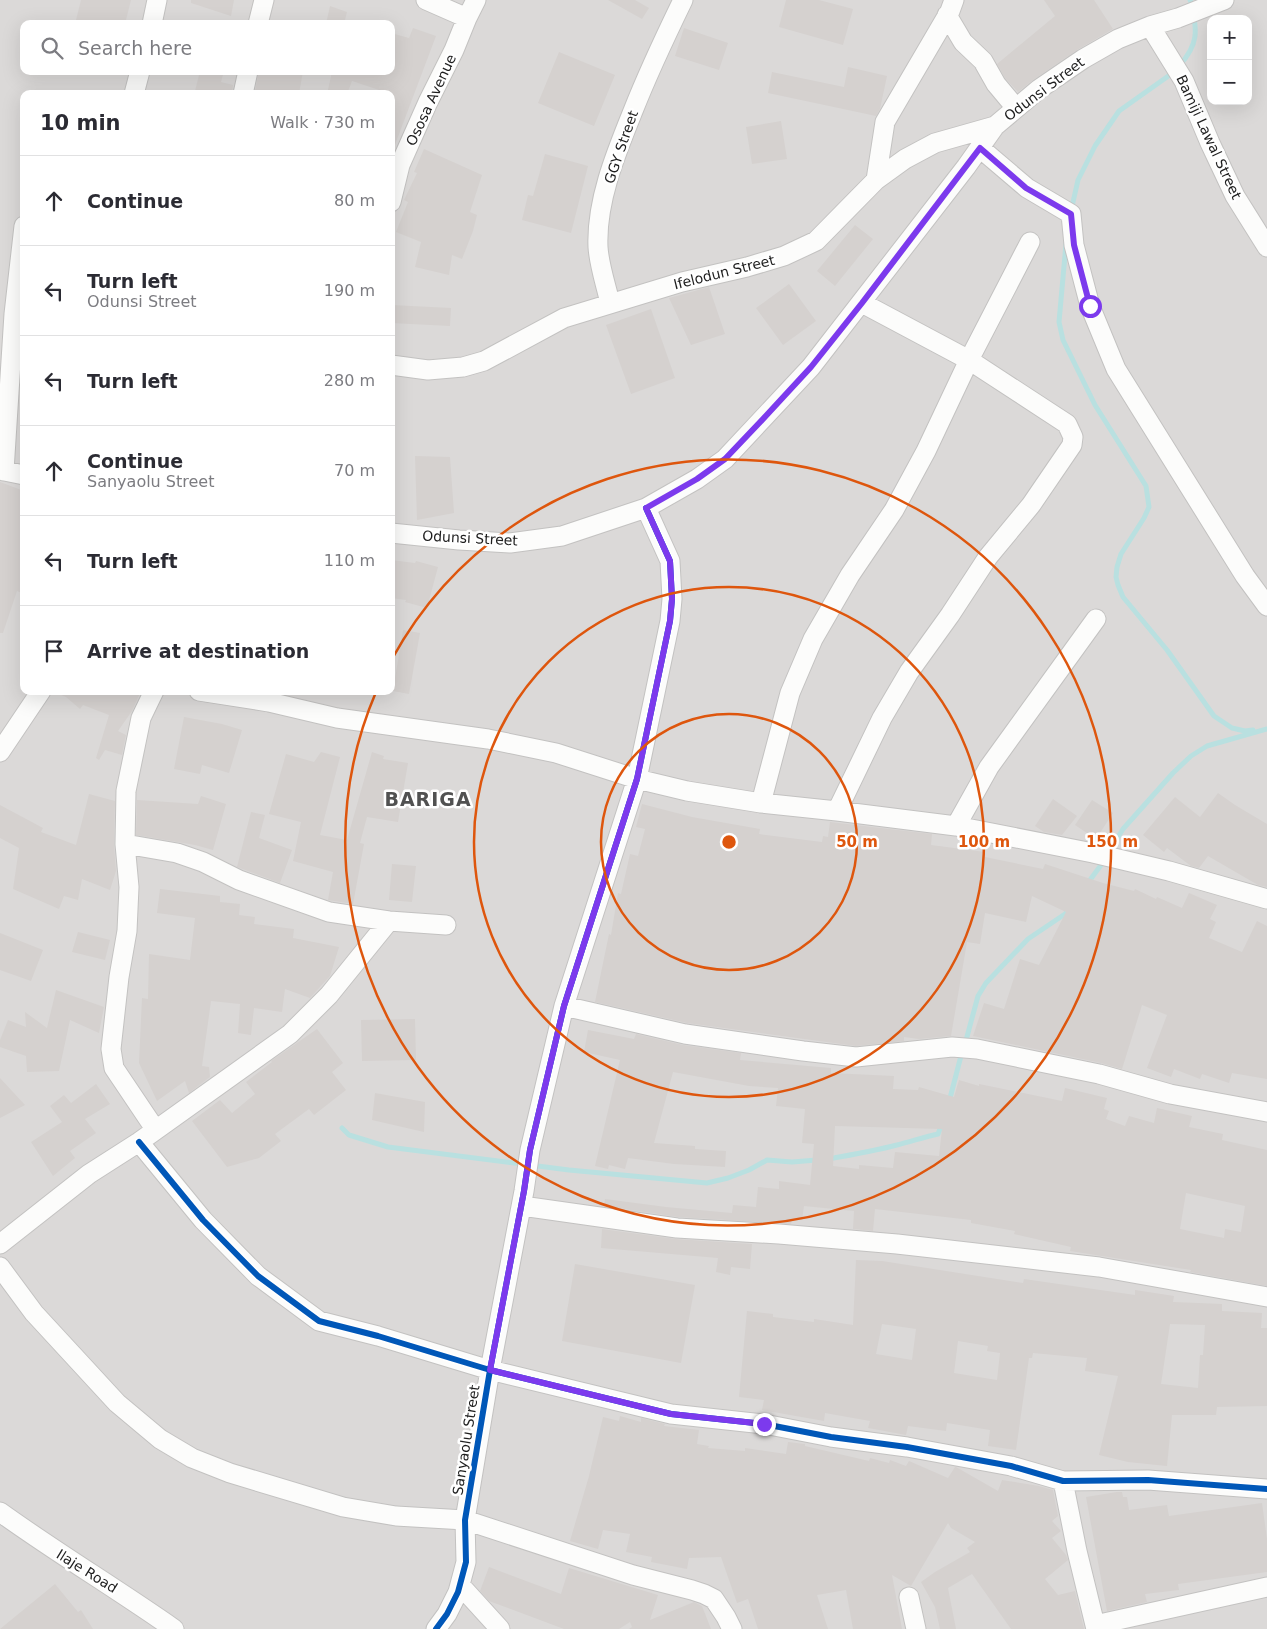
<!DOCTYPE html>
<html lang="en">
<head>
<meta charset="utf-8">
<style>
	body { margin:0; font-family:"DejaVu Sans",sans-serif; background:#f7f7f7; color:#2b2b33 }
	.controls { position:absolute; right:15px; top:15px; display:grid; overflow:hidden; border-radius:10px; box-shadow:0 5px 20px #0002 }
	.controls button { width:45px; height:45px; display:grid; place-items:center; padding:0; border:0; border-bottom:1px solid #e1e1e2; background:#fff; color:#2b2b33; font:25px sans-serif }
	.stop { position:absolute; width:15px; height:15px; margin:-11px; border:4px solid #7c3aed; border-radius:50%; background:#fff }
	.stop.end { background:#7c3aed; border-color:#fff; box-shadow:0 1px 5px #0008 }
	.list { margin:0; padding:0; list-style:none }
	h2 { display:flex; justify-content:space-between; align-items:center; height:65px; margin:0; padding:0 20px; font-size:21px }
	h2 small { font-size:16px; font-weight:400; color:#7c7c81 }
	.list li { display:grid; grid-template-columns:32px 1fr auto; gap:15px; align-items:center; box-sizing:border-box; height:90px; padding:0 20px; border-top:1px solid #e1e1e2 }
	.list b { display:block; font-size:19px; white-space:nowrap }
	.list p { margin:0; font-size:16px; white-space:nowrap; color:#7c7c81 }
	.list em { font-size:16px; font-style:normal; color:#7c7c81 }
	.icon { flex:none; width:28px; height:28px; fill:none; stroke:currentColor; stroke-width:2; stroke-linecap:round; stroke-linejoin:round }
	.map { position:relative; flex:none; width:1267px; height:1629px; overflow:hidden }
	.search { position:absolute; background:#fff; box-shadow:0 5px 20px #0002; left:20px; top:20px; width:375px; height:55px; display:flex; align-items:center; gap:12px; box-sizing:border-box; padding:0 18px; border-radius:10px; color:#7c7c81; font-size:19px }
	.panel { position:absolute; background:#fff; box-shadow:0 5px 20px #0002; left:20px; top:90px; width:375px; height:605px; border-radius:10px }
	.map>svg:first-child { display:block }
	.residential { fill:#dbd9d8; fill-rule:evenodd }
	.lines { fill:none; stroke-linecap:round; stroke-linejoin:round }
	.stream { stroke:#b9e0e0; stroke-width:5 }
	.building { fill:#d5d1cf; fill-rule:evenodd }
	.minor-casing { stroke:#c3c2c1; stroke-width:21 }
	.minor { stroke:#fcfcfb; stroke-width:19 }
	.cycleway-casing { stroke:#fff; stroke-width:9 }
	.cycleway { stroke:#0057b8; stroke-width:6 }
	.route { stroke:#7c3aed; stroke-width:6 }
	.ring { fill:none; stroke:#de560d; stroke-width:2.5 }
	.labels { text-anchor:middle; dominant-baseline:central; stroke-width:5; stroke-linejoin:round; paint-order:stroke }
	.street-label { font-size:14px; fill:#1e1e1e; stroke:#fff }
	.district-label { font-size:19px; font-weight:bold; letter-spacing:1px; fill:#515151; stroke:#fff }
	.centre { fill:#de560d; stroke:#fff; stroke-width:2.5 }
	.ring-label { font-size:15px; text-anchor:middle; font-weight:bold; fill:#de560d; stroke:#fff; stroke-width:5; stroke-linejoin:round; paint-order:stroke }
</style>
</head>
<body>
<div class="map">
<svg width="1267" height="1629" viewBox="0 0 1267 1629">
	<rect width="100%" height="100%" fill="#ece9e6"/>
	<path class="residential" d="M0,0H1267V1629H0ZM1211,19H1248V101H1211ZM24,24H391V71H24ZM24,94H391V691H24Z"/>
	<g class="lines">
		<path class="stream" d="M1179,66C1199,44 1197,31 1192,4L1190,0
			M1071,211L1078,180L1095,146L1119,111L1174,72
			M1066,244L1059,322L1063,340L1095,405L1146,486L1149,507L1144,518L1121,554L1117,567L1116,577L1118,585L1123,597L1167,650L1214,716L1232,728L1245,731L1253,730
			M1108,853L1123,829L1173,773L1191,756L1207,746L1267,729
			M1087,884L1104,861
			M965,1044L978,996L986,983L1028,939L1065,914L1069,909
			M949,1102L962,1052
			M342,1128L349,1135L388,1147L569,1170L707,1183L728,1178L749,1170L767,1160L792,1162L817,1160
			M828,1159C851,1155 874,1151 897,1145C910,1142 924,1137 938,1134L942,1124"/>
	</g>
	<path class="building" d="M81,0H131L125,24H75Z
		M191,0H234L231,16L191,3Z
		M608,0H635L649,8L642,19Z
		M786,0H819L853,9L843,45L779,27Z
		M1044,0H1094L1113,29L1077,50L1033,80L1018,92L1005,78L997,64L1055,16Z
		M330,6L347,12L344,24H326Z
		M413,28L436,36L393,150H391V94L352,81L347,94H327L332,72L330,71H391V33L409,38Z
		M684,28L728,43L719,70L675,56Z
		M559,52L615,75L594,126L538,103Z
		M848,67L887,76L880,109L876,116L768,93L772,72L844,87Z
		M200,71H224L221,82L233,85L232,94L195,91Z
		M259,71H303L299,94H269L255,91Z
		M781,121L787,159L752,164L746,127Z
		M424,149L482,175L470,212L477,215L473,231L462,259L452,255L449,275L415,267L421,242L396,232L408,202L404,200L417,173L414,172Z
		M545,154L588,166L571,233L522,220L528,195L533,196Z
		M855,225L873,239L835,286L817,271Z
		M789,284L816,321L783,345L756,308Z
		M709,287L725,334L691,345L669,298Z
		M391,305L451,308L450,326L391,323Z
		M651,309L675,378L631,394L606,325Z
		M415,456L450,457L454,513L417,520Z
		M0,482L24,491V594L17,591L3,633H0Z
		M391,560L415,563L416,561L438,567L427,608L405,602L406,600L391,598Z
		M403,630L420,633L409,694L393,691Z
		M52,691H141L132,711L118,731L126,735L122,755L105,750L99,760L96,758L109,715L83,705L80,709L66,697Z
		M184,717L222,724L242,730L229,773L202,765L200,774L174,769Z
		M321,752L340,757L320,835L347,840L372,752L384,756L383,759L408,763L398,822L367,817L360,843L364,844L353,904L328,900L333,872L293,861L301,822L269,814L286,754L314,762Z
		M1218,793L1235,805L1267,824V887L1258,885L1208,856L1199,868L1191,866L1167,848L1164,852L1143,835L1175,797L1200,817Z
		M89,794L115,801L114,844L116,871L110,890L82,879L78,900L64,896L59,909L13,889L19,848L0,838V805L43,828L41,832L76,845Z
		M201,796L226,804L213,850L195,845L136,835L137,800L198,804Z
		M1053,799L1077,816L1062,835L1044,832L1035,826Z
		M1092,800L1113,813L1096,839L1075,825Z
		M642,804L692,817L760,829L759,834L822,842L823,836L828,837L830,822L932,834L931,845L985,852V857L1043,869L1045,864L1103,883L1134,891L1135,889L1156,899L1157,897L1182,908L1189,893L1217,905L1210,919L1216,922L1209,938L1242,952L1257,921L1267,926V1079L1232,1073L1229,1083L1202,1074L1200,1079L1174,1069L1171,1077L1147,1068L1167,1015L1142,1005L1122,1069L1101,1063L973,1036L984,1003L1004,1009L1020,959L1039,965L1066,912L1032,896L1026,922L985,913L980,944L967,942L951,1036L919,1039L904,1037V1041L856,1046L687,1023L595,1002L609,934L611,935L618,893L621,894L630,854L638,856L645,829L636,827Z
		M251,812L265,815L259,838L292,850L280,883L237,867Z
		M392,864L416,866L412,902L389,900Z
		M160,889L220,896V902L240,904L239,915L255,917L254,924L294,929L293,938L339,947L330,976L310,998L285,989L282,1012L254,1008L251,1035L238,1033L240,1004L211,1001L202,1066L209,1067L210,1077L189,1093L185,1081L157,1101L139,1063L142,998L148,999L149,954L190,960L195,918L157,913Z
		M78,932L110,940L105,960L72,952Z
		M0,933L43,950L31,981L0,970Z
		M56,990L104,1007L99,1033L70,1020L59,1071L27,1072L26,1056L0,1047V1040L8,1020L26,1027L25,1012L47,1028Z
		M415,1019L416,1060L362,1061L361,1020Z
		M317,1029L343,1063L332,1072L346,1090L314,1115L309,1109L275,1134L281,1141L259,1158L227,1167L192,1121L220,1100L232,1113L255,1094L246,1082L272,1062L271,1061Z
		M588,1030L634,1039L636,1034L683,1045L741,1053L740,1060L831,1068V1073L894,1076L893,1089L918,1090L919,1087L954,1097L959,1080L979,1086V1084L1062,1101L1065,1088L1107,1098L1104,1109L1109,1111L1106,1119L1125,1126L1129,1116L1154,1123L1157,1108L1192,1116L1189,1127L1223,1134L1222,1140L1267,1150V1286L1190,1272L1191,1270L1070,1251L1071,1247L1014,1234L1015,1231L971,1223V1220L919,1214L875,1209L873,1231L853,1229L854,1211L804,1206L802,1220L792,1219L791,1224L678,1217L604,1206L605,1199L666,1207L732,1213L733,1205L756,1207L758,1187L779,1189V1181L810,1185L814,1144L802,1143L805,1109L776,1106L778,1088L749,1086L673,1072L654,1143L695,1146V1149L726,1151L725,1167L674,1164L628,1158L625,1169L609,1165L608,1169L595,1166L620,1060L584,1052ZM835,1126L942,1129L939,1156L895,1152L893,1168L859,1165V1169L833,1166ZM1186,1193L1245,1206L1241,1232L1225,1229L1224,1238L1180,1229Z
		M0,1078L25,1105L0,1118Z
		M96,1084L110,1104L85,1119L96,1133L70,1151L75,1158L53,1176L31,1142L62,1122L50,1106L64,1095L71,1103Z
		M375,1093L425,1102L424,1132L372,1120Z
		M602,1229L676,1239L752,1244L750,1269L731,1267L730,1275L716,1272L718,1258L601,1248Z
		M856,1260L882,1261L1023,1283L1024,1279L1135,1295V1290L1174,1296L1173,1302L1222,1304V1311L1262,1313L1261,1328H1267V1406L1217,1407L1216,1415H1172L1167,1466L1128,1462L1099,1455L1118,1376L1085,1371L1087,1358L1033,1353L1032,1358H1029L1016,1450L988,1446L990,1430L947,1423L946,1431L908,1426L906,1435L868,1428L870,1421L825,1413L824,1421L762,1410L764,1400L739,1397L747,1311L773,1314V1317L814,1322V1319L853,1325ZM882,1324L916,1329L912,1360L876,1354ZM1170,1324L1205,1325L1203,1355H1200L1198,1388L1161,1384ZM958,1341L988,1346L987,1351L1000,1353L997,1380L954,1373Z
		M575,1264L695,1285L681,1363L562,1341Z
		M620,1416L641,1422V1418L665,1424L664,1426L699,1430L697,1444L709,1446L708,1448L745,1451V1448L786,1454L788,1442L805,1444V1446L869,1461L870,1458L889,1463L890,1460L906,1466L909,1461L948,1478L955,1467H956L998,1491L1002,1480L1039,1486L1053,1490L1058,1516L1052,1521L1061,1531L1052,1538L1066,1555L1068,1560L1045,1579L1058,1595L1075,1591L1084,1629H1011L972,1574L948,1588L956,1629H940L935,1607L921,1582L935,1572L970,1552L967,1548L975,1542L951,1528L948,1523L911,1586L892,1575L902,1629H853L846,1590L817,1595L828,1629H758L748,1599L737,1603L721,1557L689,1558L687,1569L651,1562L652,1557L626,1552L630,1534L603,1530L598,1549L570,1541L589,1476L603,1417L619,1421Z
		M1117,1492H1122L1123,1497H1127L1129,1510L1167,1505L1169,1516L1262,1503L1267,1539V1572L1178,1584L1179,1590L1145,1594L1147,1602L1107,1611L1086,1497Z
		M489,1567L561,1594L569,1568L658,1595L650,1620L694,1602L702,1606L711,1629H629L632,1627L630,1622L619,1629H564L489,1601L480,1591Z
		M55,1584L78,1612L81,1610L93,1629H0Z"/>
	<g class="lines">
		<defs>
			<path id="minor" d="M426,0L467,18
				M947,15L963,42L983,61L996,84L1016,108
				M152,24L157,0
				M258,24L264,0
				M1150,26L1184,81L1210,143L1235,196L1267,247
				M134,94L140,71
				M243,94L248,71
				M980,148L1027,188L1071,214L1074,245L1090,306L1116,369L1245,576L1267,606
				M876,180L905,159L935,143L995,126
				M391,202L400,165L428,102L454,50L467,18L476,0
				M610,303C606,285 599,265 598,247C596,201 616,153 633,111C648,73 665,37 683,0
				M391,365L428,370L463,367L484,361L564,318L682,282L747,267L784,256L816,241L876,180L885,122L950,11L954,0
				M0,470L24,475
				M4,471L14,314L24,226
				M391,533L459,540L510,543L562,536L646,508L697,479L725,459L811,367L966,167L995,126L1039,89L1083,59L1118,39L1150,26L1178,18L1224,0
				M154,691L141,718L126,791L125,844L129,887L127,931L119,977L111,1049L114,1068L155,1129
				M199,691L269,702L337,718L488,739L556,753L637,779L687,791L761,803L837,811L956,826L1093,853L1169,871L1267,899
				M0,752L41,691
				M761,803L790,693L813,639L850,575L894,510L926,451L969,360L1030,242
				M837,811L882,718L909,672L950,615L988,557L1031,505L1072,445L1073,437L1067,424L969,360L862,303
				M956,826L989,767L1096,619
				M125,844L177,853L203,862L239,880L329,912L389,921L446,925
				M564,1006L685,1034L803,1051L856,1057L952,1047L977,1049L1099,1074L1170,1094L1267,1112
				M139,1142L203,1220L258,1276L319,1321L378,1336L490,1370L671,1414L764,1424L831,1437L907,1447L1011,1466L1063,1481L1148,1480L1267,1489
				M522,1206L677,1228L779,1234L897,1244L1099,1267L1267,1297
				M0,1244L89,1174L139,1142L290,1034L329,995L389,921
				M0,1267L34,1313L117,1403L160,1439L192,1458L230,1473L343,1507L396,1516L465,1520L633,1575L692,1590L704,1594L714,1599L726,1617L732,1629
				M1063,1481L1077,1551L1096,1629
				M0,1512C57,1553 117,1589 174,1629
				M460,1585L500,1629
				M909,1597L916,1629
				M1095,1625L1267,1587
				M436,1629L447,1614L458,1592L466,1562L465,1520L490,1370L524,1191L530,1150L564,1006L637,779L670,621L672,599L670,561L646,508"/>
		</defs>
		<use href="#minor" class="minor-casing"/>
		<use href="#minor" class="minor"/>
		<defs>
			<path id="cycleway" d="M139,1142L203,1220L258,1276L319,1321L378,1336L490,1370L671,1414L764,1424L831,1437L907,1447L1011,1466L1063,1481L1148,1480L1267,1489
				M436,1629L447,1614L458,1592L466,1562L465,1520L490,1370L524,1191L530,1150L564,1006L637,779L670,621L672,599L670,561L646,508"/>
		</defs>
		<use href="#cycleway" class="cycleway-casing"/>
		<use href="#cycleway" class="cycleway"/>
	</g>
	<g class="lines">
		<path class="route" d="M764,1424L671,1414L490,1370L524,1191L530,1150L564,1006L637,779L670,621L672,599L670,561L646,508L697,479L725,459L763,419L811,367L862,303L980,148L1026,188L1071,214L1074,245L1090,306"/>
	</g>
	<g class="ring">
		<circle cx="729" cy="842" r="128"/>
		<circle cx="729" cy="842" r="255"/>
		<path d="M392 659A383 383 0 1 1 376 692"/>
	</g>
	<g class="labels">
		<g class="street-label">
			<text transform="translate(1044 89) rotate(-37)">Odunsi Street</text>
			<text transform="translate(431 100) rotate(-65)">Ososa Avenue</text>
			<text transform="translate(1209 137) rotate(65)">Bamiji Lawal Street</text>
			<text transform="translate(621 147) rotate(-71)">GGY Street</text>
			<text transform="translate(724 272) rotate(-14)">Ifelodun Street</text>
			<text transform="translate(470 538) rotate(3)">Odunsi Street</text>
			<text transform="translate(466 1440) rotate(-81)">Sanyaolu Street</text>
			<text transform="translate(87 1571) rotate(32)">Ilaje Road</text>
		</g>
		<g class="district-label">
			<text x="428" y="799">BARIGA</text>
		</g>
	</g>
	<circle cx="729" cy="842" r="8" class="centre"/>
	<g class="ring-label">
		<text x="857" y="847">50 m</text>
		<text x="984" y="847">100 m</text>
		<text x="1112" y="847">150 m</text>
	</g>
</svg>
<div class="controls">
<button>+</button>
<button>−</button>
</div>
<div class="stop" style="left:1090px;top:306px"></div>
<div class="stop end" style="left:764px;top:1424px"></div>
<div class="search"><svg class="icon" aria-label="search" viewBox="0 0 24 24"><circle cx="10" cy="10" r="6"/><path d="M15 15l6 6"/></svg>Search here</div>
<section class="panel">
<h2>10 min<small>Walk · 730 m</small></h2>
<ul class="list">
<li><svg class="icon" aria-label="ahead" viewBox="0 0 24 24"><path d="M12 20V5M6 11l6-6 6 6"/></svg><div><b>Continue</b></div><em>80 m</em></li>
<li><svg class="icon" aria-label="left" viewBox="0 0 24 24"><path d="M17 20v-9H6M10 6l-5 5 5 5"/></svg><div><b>Turn left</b><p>Odunsi Street</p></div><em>190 m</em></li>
<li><svg class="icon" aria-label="left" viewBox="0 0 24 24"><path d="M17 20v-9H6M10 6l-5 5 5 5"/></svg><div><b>Turn left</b></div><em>280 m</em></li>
<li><svg class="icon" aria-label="ahead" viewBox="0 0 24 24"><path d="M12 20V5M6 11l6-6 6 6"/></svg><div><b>Continue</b><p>Sanyaolu Street</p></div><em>70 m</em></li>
<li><svg class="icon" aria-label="left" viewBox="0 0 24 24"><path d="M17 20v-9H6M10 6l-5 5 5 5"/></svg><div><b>Turn left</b></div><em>110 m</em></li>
<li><svg class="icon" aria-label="arrive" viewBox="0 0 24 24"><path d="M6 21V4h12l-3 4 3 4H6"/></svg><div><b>Arrive at destination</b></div></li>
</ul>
</section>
</div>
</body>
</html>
